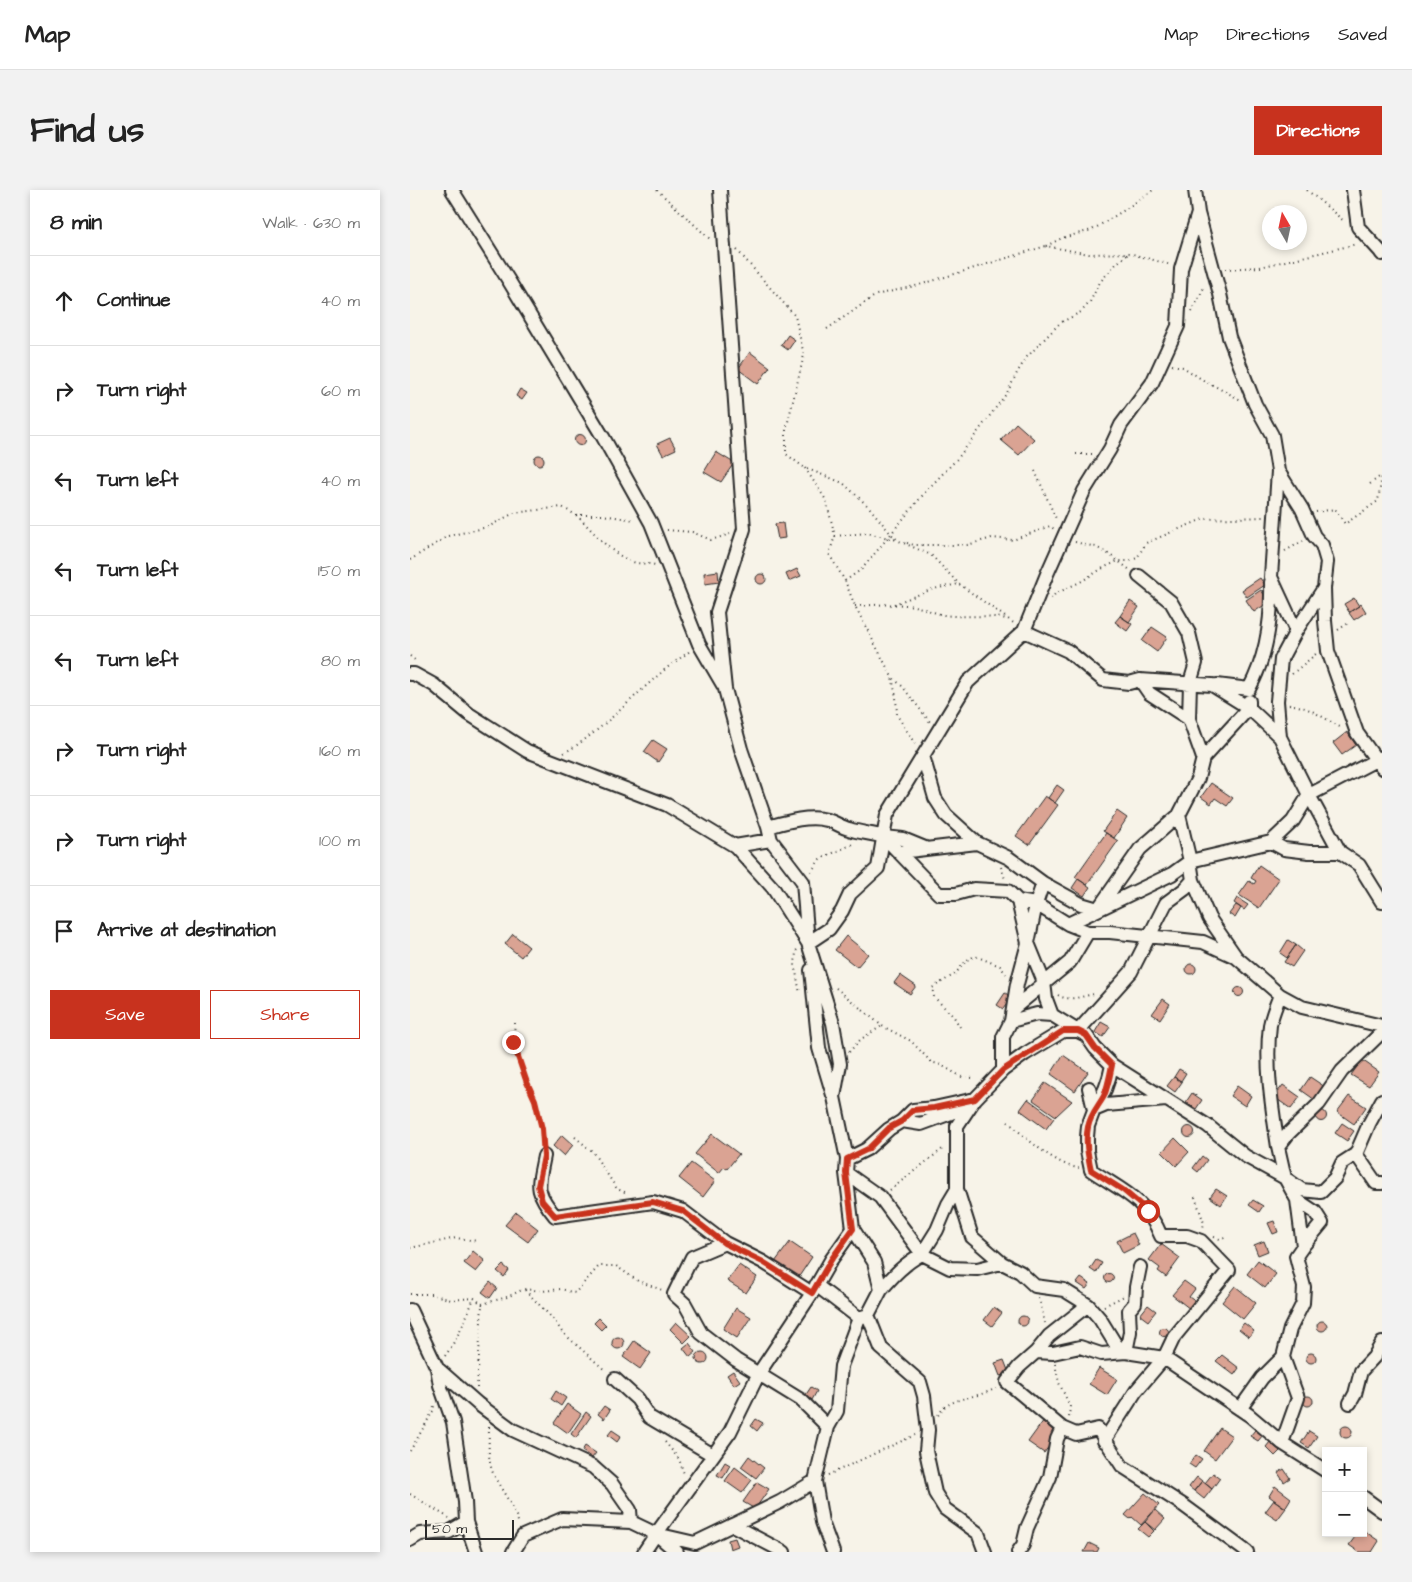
<!DOCTYPE html>
<html lang="en">
<head>
<meta charset="utf-8">
<style>
	body { margin:0; font-family:"Architects Daughter",sans-serif; background:#f2f2f2; color:#222 }
	.controls { position:absolute; right:15px; bottom:15px; display:grid; overflow:hidden; border-radius:0px; box-shadow:0 2px 8px #0003 }
	.controls button { width:45px; height:45px; display:grid; place-items:center; padding:0; border:0; border-bottom:1px solid #e0e0e0; background:#fff; color:#222; font:25px sans-serif }
	.compass { position:absolute; left:852px; top:15px; width:45px; height:45px; border-radius:50%; background:#fff; box-shadow:0 2px 8px #0003; rotate:351deg }
	.scale { position:absolute; left:15px; bottom:12px; width:89px; box-sizing:border-box; padding-left:5px; border:2px solid #2b2b2b; border-top:0; font-size:14px; line-height:18px; white-space:nowrap; color:#2b2b2b; -webkit-text-stroke:4px #f7f3e8; paint-order:stroke }
	.stop { position:absolute; width:15px; height:15px; margin:-11px; border:4px solid #c8321e; border-radius:50%; background:#fff }
	.stop.end { background:#c8321e; border-color:#fff; box-shadow:0 1px 5px #0008 }
	.list { margin:0; padding:0; list-style:none }
	h2 { display:flex; justify-content:space-between; align-items:center; height:65px; margin:0; padding:0 20px; font-size:21px }
	h2 small { font-size:16px; font-weight:400; color:#767676 }
	.list li { display:grid; grid-template-columns:32px 1fr auto; gap:15px; align-items:center; box-sizing:border-box; height:90px; padding:0 20px; border-top:1px solid #e0e0e0 }
	.list b { display:block; font-size:19px; white-space:nowrap }
	.list em { font-size:16px; font-style:normal; color:#767676 }
	.actions { display:flex; gap:10px; padding:15px 20px }
	.actions a { flex:1; padding:11px 0; border:1px solid #c8321e; border-radius:0px; text-align:center; font-size:18px; color:#c8321e }
	.actions .main { background:#c8321e; color:#fff }
	.icon { flex:none; width:28px; height:28px; fill:none; stroke:currentColor; stroke-width:2; stroke-linecap:round; stroke-linejoin:round }
	.map { position:relative; flex:none; width:972px; height:1362px; overflow:hidden; border-radius:0px }
	header { display:flex; align-items:center; gap:30px; box-sizing:border-box; height:70px; padding:0 25px; background:#fff; border-bottom:1px solid #e0e0e0 }
	header strong { font-size:24px }
	nav { display:flex; gap:28px; margin-inline-start:auto; font-size:18px }
	.intro { display:flex; align-items:center; justify-content:space-between; box-sizing:border-box; height:120px; padding:0 30px }
	h1 { margin:0; font-size:35px }
	.button { padding:12px 22px; border-radius:0px; background:#c8321e; color:#fff; font-size:18px; font-weight:700 }
	main { display:flex; gap:30px; padding:0 30px }
	aside { flex:1; background:#fff; border-radius:0px; box-shadow:0 2px 8px #0003 }
	.map>svg:first-child { display:block }
	.building { fill:#daa393; stroke:#2b2b2b }
	.lines { fill:none; stroke-linecap:round; stroke-linejoin:round }
	.minor-casing { stroke:#2b2b2b; stroke-width:16 }
	.path { stroke:#2b2b2b; stroke-width:2; stroke-dasharray:1 4; stroke-linecap:butt }
	.minor { stroke:#f7f3e8; stroke-width:12 }
	.route { stroke:#c8321e; stroke-width:6 }
</style>
</head>
<body>
<header>
<strong>Map</strong>
<nav><a>Map</a><a>Directions</a><a>Saved</a></nav>
</header>
<div class="intro"><h1>Find us</h1><a class="button">Directions</a></div>
<main>
<aside>
<h2>8 min<small>Walk · 630 m</small></h2>
<ul class="list">
<li><svg class="icon" aria-label="ahead" viewBox="0 0 24 24"><path d="M12 20V5M6 11l6-6 6 6"/></svg><div><b>Continue</b></div><em>40 m</em></li>
<li><svg class="icon" aria-label="right" viewBox="0 0 24 24"><path d="M7 20v-9h11M14 6l5 5-5 5"/></svg><div><b>Turn right</b></div><em>60 m</em></li>
<li><svg class="icon" aria-label="left" viewBox="0 0 24 24"><path d="M17 20v-9H6M10 6l-5 5 5 5"/></svg><div><b>Turn left</b></div><em>40 m</em></li>
<li><svg class="icon" aria-label="left" viewBox="0 0 24 24"><path d="M17 20v-9H6M10 6l-5 5 5 5"/></svg><div><b>Turn left</b></div><em>150 m</em></li>
<li><svg class="icon" aria-label="left" viewBox="0 0 24 24"><path d="M17 20v-9H6M10 6l-5 5 5 5"/></svg><div><b>Turn left</b></div><em>80 m</em></li>
<li><svg class="icon" aria-label="right" viewBox="0 0 24 24"><path d="M7 20v-9h11M14 6l5 5-5 5"/></svg><div><b>Turn right</b></div><em>160 m</em></li>
<li><svg class="icon" aria-label="right" viewBox="0 0 24 24"><path d="M7 20v-9h11M14 6l5 5-5 5"/></svg><div><b>Turn right</b></div><em>100 m</em></li>
<li><svg class="icon" aria-label="arrive" viewBox="0 0 24 24"><path d="M6 21V4h12l-3 4 3 4H6"/></svg><div><b>Arrive at destination</b></div></li>
</ul>
<div class="actions"><a class="main">Save</a><a>Share</a></div>
</aside>
<div class="map">
<svg width="972" height="1362" viewBox="0 0 972 1362">
	<rect width="100%" height="100%" fill="#f7f3e8"/>
	<filter id="ink" filterUnits="userSpaceOnUse"><feTurbulence type="fractalNoise" baseFrequency=".02" numOctaves="2"/><feDisplacementMap in="SourceGraphic" scale="10" xChannelSelector="R" yChannelSelector="G"/><feConvolveMatrix kernelMatrix="1 2 1 2 8 2 1 2 1" color-interpolation-filters="sRGB"/></filter>
	<g filter="url(#ink)">
		<path class="building" d="M378,145L385,150L378,160L371,155Z
			M340,162L360,177L348,194L328,179Z
			M110,199L117,203L112,210L106,206Z
			M606,233L624,249L609,265L591,250Z
			M164.5 250a5.5 5.5 0 1 1 11 0a5.5 5.5 0 1 1-11 0Z
			M260,248L266,259L253,265L247,254Z
			M306,262L324,273L311,292L294,282Z
			M124 270a5 5 0 1 1 10 0a5 5 0 1 1-10 0Z
			M373,333L375,348L368,349L365,334Z
			M387,379L391,386L379,391L376,384Z
			M308,381L309,392L295,394L294,383Z
			M346 389a5 5 0 1 1 10 0a5 5 0 1 1-10 0Z
			M850,388L855,395L837,407L832,400Z
			M851,400L859,412L844,422L836,410Z
			M944,408L949,416L939,422L934,414Z
			M720,411L729,417L719,432L710,426Z
			M951,414L956,422L944,430L939,423Z
			M710,426L722,434L717,441L705,432Z
			M742,437L757,447L747,462L732,451Z
			M937,542L946,555L932,565L923,553Z
			M243,550L257,559L248,572L234,562Z
			M801,593L823,608L817,616L805,608L801,614L791,607Z
			M647,595L654,600L645,613L638,608Z
			M635,606L648,615L619,655L606,646Z
			M707,621L717,628L704,648L693,641Z
			M696,643L708,651L677,695L665,687Z
			M849,675L869,689L849,718L829,705L839,691L844,694L846,691L841,688Z
			M668,689L680,697L674,706L662,698Z
			M827,708L838,715L834,720L824,713Z
			M826,715L831,718L825,728L819,724Z
			M103,744L119,757L111,767L95,754Z
			M436,746L458,764L447,777L425,760Z
			M878,750L886,755L877,768L870,763Z
			M886,755L893,761L882,777L874,772Z
			M776 779a5 5 0 1 1 10 0a5 5 0 1 1-10 0Z
			M490,785L506,796L500,804L484,793Z
			M824.5 802a4.5 4.5 0 1 1 9 0a4.5 4.5 0 1 1-9 0Z
			M595,803L602,807L593,819L587,815Z
			M753,809L760,814L750,829L742,824Z
			M691,832L700,837L693,847L685,842Z
			M653,865L678,882L665,901L641,884Z
			M952,870L969,882L959,896L941,885Z
			M769,879L776,883L771,891L764,887Z
			M764,887L772,892L765,902L757,896Z
			M900,887L918,899L908,912L891,900Z
			M635,893L662,911L646,926L623,910Z
			M873,895L890,907L881,919L864,907Z
			M827,896L841,906L835,916L820,906Z
			M782,903L792,910L786,919L776,912Z
			M939,906L956,917L944,934L927,922Z
			M618,909L644,928L636,939L610,920Z
			M905.5 926a5.5 5.5 0 1 1 11 0a5.5 5.5 0 1 1-11 0Z
			M932,933L944,941L937,951L925,943Z
			M773.5 942a5.5 5.5 0 1 1 11 0a5.5 5.5 0 1 1-11 0Z
			M302,944L329,964L317,979L314,977L309,983L285,964Z
			M152,945L163,955L154,966L143,956Z
			M765,948L779,962L766,976L752,962Z
			M792,966L797,970L788,982L783,978Z
			M281,973L305,991L293,1007L269,988Z
			M806,999L817,1006L811,1015L800,1007Z
			M843,1010L853,1016L849,1022L839,1015Z
			M106,1022L128,1039L118,1052L95,1035Z
			M864,1031L868,1042L863,1044L858,1033Z
			M723,1043L729,1055L713,1063L707,1051Z
			M854,1051L858,1061L848,1065L844,1055Z
			M380,1052L402,1067L388,1088L365,1072Z
			M751,1054L770,1068L756,1087L748,1081L750,1078L739,1070Z
			M63,1061L75,1071L66,1082L54,1073Z
			M686,1070L692,1073L686,1083L680,1079Z
			M848,1070L866,1084L855,1098L837,1084Z
			M93,1075L99,1080L94,1087L87,1081Z
			M329,1075L347,1087L336,1103L317,1091Z
			M694.5 1088a4.5 4.5 0 1 1 9 0a4.5 4.5 0 1 1-9 0Z
			M671,1088L680,1094L676,1099L667,1093Z
			M774,1091L785,1099L779,1107L786,1112L780,1119L762,1105Z
			M80,1092L87,1098L80,1108L72,1102Z
			M825,1096L846,1113L833,1129L812,1112Z
			M738,1115L746,1121L738,1131L730,1125Z
			M584,1117L592,1123L582,1136L574,1130Z
			M326,1118L341,1127L327,1148L313,1139Z
			M608 1131a5 5 0 1 1 10 0a5 5 0 1 1-10 0Z
			M189,1128L196,1135L191,1140L184,1133Z
			M907 1136a5 5 0 1 1 10 0a5 5 0 1 1-10 0Z
			M266,1132L281,1146L274,1153L260,1139Z
			M834,1133L844,1141L839,1147L829,1139Z
			M749.5 1142a4.5 4.5 0 1 1 9 0a4.5 4.5 0 1 1-9 0Z
			M202 1153a6 6 0 1 1 12 0a6 6 0 1 1-12 0Z
			M224,1151L241,1163L230,1179L213,1167Z
			M279,1153L286,1162L280,1167L273,1158Z
			M286 1168a6 6 0 1 1 12 0a6 6 0 1 1-12 0Z
			M896 1168a5 5 0 1 1 10 0a5 5 0 1 1-10 0Z
			M812,1165L829,1178L824,1185L806,1171Z
			M594,1170L599,1183L590,1186L585,1173Z
			M689,1178L707,1189L697,1205L679,1194Z
			M323,1181L330,1191L324,1195L317,1185Z
			M401,1197L407,1201L402,1210L395,1206Z
			M146,1201L156,1208L151,1216L141,1209Z
			M893 1211a5 5 0 1 1 10 0a5 5 0 1 1-10 0Z
			M157,1214L171,1224L158,1243L144,1233Z
			M194,1216L200,1220L194,1229L188,1224Z
			M176,1222L181,1226L166,1248L161,1244Z
			M346,1229L353,1233L347,1241L341,1236Z
			M634,1230L650,1241L634,1263L618,1252Z
			M930 1242a6 6 0 1 1 12 0a6 6 0 1 1-12 0Z
			M810,1238L822,1246L805,1269L794,1261Z
			M202,1240L211,1246L207,1252L198,1245Z
			M845,1240L853,1245L848,1251L840,1246Z
			M899,1241L907,1246L899,1258L891,1253Z
			M860,1252L870,1261L865,1266L856,1257Z
			M175,1256L186,1263L182,1268L172,1261Z
			M786,1265L792,1269L785,1278L779,1274Z
			M339,1266L354,1278L346,1288L331,1277Z
			M315,1272L320,1275L313,1288L307,1285Z
			M325,1277L342,1290L332,1303L315,1291Z
			M874,1279L880,1288L874,1292L868,1283Z
			M803,1283L810,1288L802,1299L795,1293Z
			M787,1287L792,1291L784,1301L779,1297Z
			M792,1291L802,1299L794,1309L784,1301Z
			M347,1292L359,1299L345,1319L333,1312Z
			M865,1296L881,1308L875,1318L859,1306Z
			M735,1303L749,1315L731,1335L722,1327L720,1329L715,1325Z
			M864,1310L876,1318L867,1330L855,1322Z
			M745,1320L755,1329L745,1340L735,1332Z
			M735,1332L744,1341L738,1347L728,1339Z
			M953,1340L969,1351L962,1362H949L939,1355L948,1343H953Z
			M325,1348L328,1356L320,1359L318,1350Z
			M679,1353L689,1358L687,1362H674Z"/>
		<g class="lines">
			<defs>
				<path id="minor" d="M42,0L99,91L193,247L241,333L289,454L313,495
					M310,0L334,339L307,422L315,499L331,559L358,637L361,650L393,692L398,753L423,833L430,874L424,907L437,969L436,983L443,1039L464,1072L471,1100L458,1125L449,1128L431,1176L427,1221L418,1237L405,1291L412,1332L423,1362
					M943,0L948,37L970,61L972,64
					M788,23L810,104L819,147L845,214L862,245L868,281L892,319L904,346L912,355L917,372L914,398L915,431L918,461L947,543L972,578
					M729,386L761,412L779,443L786,473L780,493L779,529
					M614,441L658,461L693,490L719,493L730,490L802,495L839,518L870,547
					M886,441L914,398
					M0,484H4L24,495L59,524L117,561L257,615L325,656L361,650
					M730,490L739,503L779,529L793,568L788,588L769,625L780,671L783,690L799,728L826,767
					M807,495L839,499C857,466 862,429 861,392
					M513,566L525,608L536,625L567,653
					M972,567L899,605L930,662L949,675L972,712
					M793,568L839,518V511
					M358,637C376,632 398,625 417,630C425,632 431,637 439,639C450,643 462,643 474,647L529,704H546L564,699L598,701L608,711L618,753L634,792L636,809L642,825L668,841L721,782L756,713L775,699L783,690
					M474,647L493,649L515,658
					M861,652L883,631L899,605L870,547L867,511L871,469L886,441L861,387L868,281
					M325,656L363,698L398,753L419,739L432,721L440,704L468,678L477,625L558,492L614,441L637,384L674,301L700,259L711,235L742,193L768,136L771,79L788,23L785,0
					M490,662L567,653L599,668L633,693L671,714L688,719L730,659L769,625
					M608,711L626,714L658,734L678,742H700L793,752L826,767L870,805L892,817L972,836
					M658,734L762,684L780,671L861,652L874,659L899,662H930
					M401,780L409,858L423,905
					M604,818L660,772L678,742
					M601,831L627,824L642,825
					M593,880V847L601,831L607,794L618,753L626,714L633,693
					M679,898L684,920L678,936L677,947V961L681,980C712,1001 736,1009 751,1046H777L791,1051L819,1080L764,1147L754,1168L726,1201L694,1251
					M972,910L959,934L946,964L966,993H972
					M684,920L696,915L756,910
					M684,920C694,905 699,892 702,875
					M492,931L511,934L541,923L554,916
					M868,957C862,917 855,875 860,835C862,825 866,815 870,805
					M134,966C128,997 124,1000 145,1026L243,1012L273,1021L315,1053
					M437,969L457,959L479,939L492,931L503,920L524,918L565,909L593,880L615,864L653,841H668L676,845L685,858L702,875L798,936L835,966L875,988L892,1000L911,1002L925,988L932,973L946,964
					M436,983L470,1007L512,1064L527,1040L538,1014L547,999V936L565,909
					M547,999L562,1047L592,1073L610,1082L625,1096L654,1100L678,1115L690,1129L706,1155L716,1162L754,1168L839,1225L872,1253L916,1281
					M887,1010L905,1022L912,1033L893,1056
					M406,1095L449,1128
					M471,1100C483,1086 495,1073 512,1064L540,1078L567,1079L592,1073
					M402,1103L353,1072L315,1053L282,1067L264,1104L275,1114L291,1143L326,1170L391,1210L418,1237
					M678,1115L639,1146L626,1162L609,1177L597,1192L652,1238L666,1244L688,1239L712,1276L773,1315L837,1362
					M0,1120L27,1178L30,1195L43,1232L55,1312L56,1332L66,1362
					M458,1125L471,1158L510,1192L514,1206L518,1240L516,1261L525,1303L535,1319L568,1343L575,1362
					M626,1162L643,1163L670,1157L691,1164L716,1162L720,1142L719,1120L725,1113L726,1097L730,1077
					M27,1178L68,1214L103,1240L183,1277L202,1294L220,1320L221,1332
					M205,1189L227,1209L239,1227L303,1265
					M940,1213L945,1204L951,1181L964,1167L972,1153
					M830,1219L852,1188L873,1167
					M872,1253L888,1208L873,1167L880,1139L893,1113L894,1097L886,1066L893,1056L887,1010L875,988L868,957L878,944L909,914L932,881L972,842
					M953,1307L972,1321
					M322,1335L374,1362
					M246,1344L320,1242L349,1183L402,1103L421,1070L443,1039
					M0,1350L10,1344L39,1342L56,1332
					M103,1362L113,1346L152,1329L221,1332L246,1344L267,1362
					M234,1362L246,1344L285,1353L370,1312L405,1291
					M608,1362L613,1355L617,1338L640,1287L647,1249L652,1238"/>
			</defs>
			<use href="#minor" class="minor-casing"/>
			<path class="path" d="M247,0L302,51
				M897,0L935,32
				M636,56L652,48L682,40L716,19L743,0
				M327,60L385,126L394,165L376,240V264L395,278L433,293L459,317L481,344L489,351L521,365L549,394L605,434
				M815,79L850,77L947,54
				M782,122L795,95
				M417,139L466,105L509,95L636,56L679,64L719,63L761,75
				M762,175L773,177L793,190L831,210
				M666,264H682
				M395,278L416,310L425,346L419,364L435,391L445,416L482,487
				M625,281L647,331
				M960,294L972,285
				M906,322L925,319L935,334L968,311L972,286
				M166,325C186,343 200,365 226,373C232,374 239,373 245,375
				M257,340L282,342L301,350L320,344
				M425,346L457,343L487,350
				M665,352L686,357L700,365L720,380
				M497,353L504,355H557L582,348L603,350L640,336L644,339
				M875,361L893,351
				M0,370L38,346L78,337L104,323L152,317L166,325H193L224,330
				M435,391L452,379L517,300L548,268L597,203L608,181L617,167L650,133L671,122L680,112L690,92L706,74L719,63
				M641,409L645,404L672,391L693,378L708,371H719L727,368L736,353L793,329L854,327
				M484,414L523,399L549,394
				M445,416C465,415 485,413 504,416C514,418 524,423 534,425C555,428 576,424 596,429
				M928,440L937,434
				M0,466L6,471
				M882,484L907,463
				M879,514C890,516 900,519 909,525C918,529 924,535 933,538
				M505,554L487,525L486,507L482,487L492,496L520,532
				M154,563C191,542 220,509 252,482C261,474 271,468 280,461
				M591,677L595,689
				M401,682L410,669L443,654
				M387,760L386,761L385,776L390,804
				M426,798L472,836L501,851L521,872L531,875L552,887L563,888L565,890
				M648,805C658,812 673,806 684,804
				M105,833L103,852L115,890L125,910L132,939L133,954
				M550,837L544,827L524,807L522,798L545,784L557,770L565,766L590,776L596,784
				M439,862L451,849L472,836
				M598,932C615,947 646,976 669,978
				M165,947L182,961L207,999L217,1003
				M480,1000L535,957
				M785,1007L794,1033L793,1038
				M804,1047L810,1049L817,1046
				M0,1058L46,1048L68,1051
				M115,1100L144,1130L152,1142L196,1181
				M0,1104H22L41,1110L64,1108L72,1114L97,1107L114,1099L132,1101L151,1099L165,1103L189,1076H206L228,1091L252,1100
				M629,1108L635,1133
				M694,1116L714,1106
				M35,1166C48,1148 56,1128 64,1108
				M645,1174L649,1193L660,1216L659,1228
				M67,1198L72,1115
				M528,1225C531,1222 533,1217 536,1216C551,1206 571,1207 586,1198
				M79,1237C79,1252 77,1268 83,1283C91,1301 104,1315 109,1335
				M255,1252L269,1269L274,1284
				M0,1261L23,1221L24,1216
				M418,1285L505,1245
				M0,1304L39,1328"/>
			<use href="#minor" class="minor"/>
		</g>
	</g>
	<g class="lines" filter="url(#ink)">
		<path class="route" d="M103,852L116,890L125,910L132,939L134,966L128,996L132,1011L145,1026L243,1012L273,1021L314,1053L353,1072L402,1103L421,1070L443,1039L436,983L437,969L458,959L479,938L492,931L503,920L524,918L565,909L593,880L653,841H668L676,845L685,858L702,875C700,885 698,896 694,906C688,917 681,923 678,937C675,951 678,966 681,980L713,1000L738,1021"/>
	</g>
</svg>
<div class="controls">
<button>+</button>
<button>−</button>
</div>
<svg class="compass" viewBox="-18 -18 36 36"><path d="M0-13l5 13h-10z" fill="#e53935"/><path d="M0 13l5-13h-10z" fill="#767676"/></svg>
<div class="scale">50 m</div>
<div class="stop" style="left:738px;top:1021px"></div>
<div class="stop end" style="left:103px;top:852px"></div>
</div>
</main>
</body>
</html>
